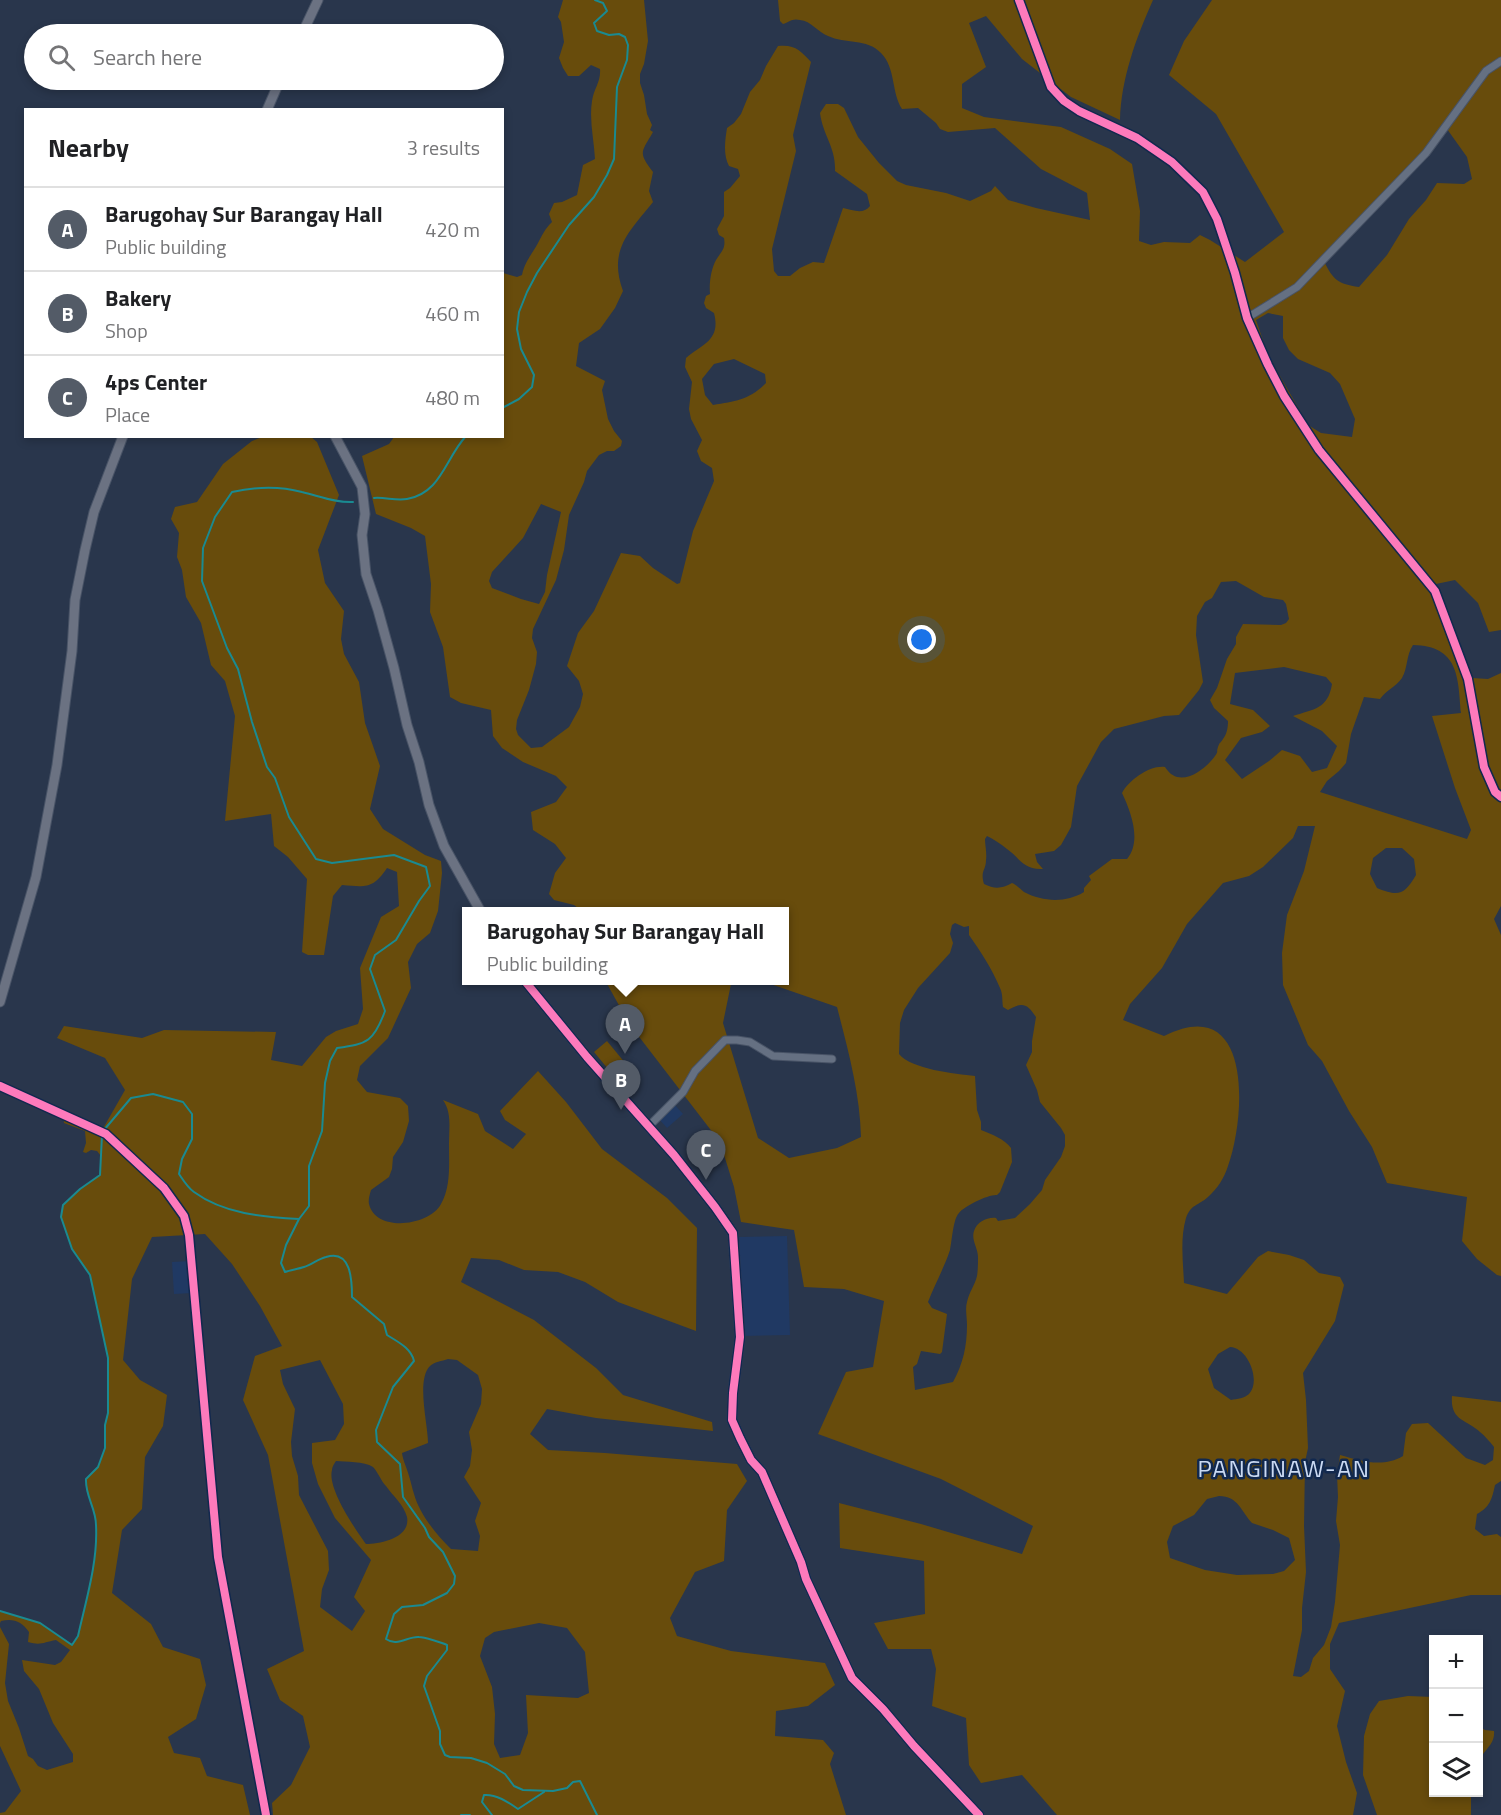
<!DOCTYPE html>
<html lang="en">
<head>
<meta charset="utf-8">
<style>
	body { margin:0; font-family:"Titillium Web",sans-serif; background:#f2f2f2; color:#202124 }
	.controls { position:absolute; right:18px; bottom:18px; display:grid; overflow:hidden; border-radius:0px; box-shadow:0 3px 9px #0003 }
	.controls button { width:54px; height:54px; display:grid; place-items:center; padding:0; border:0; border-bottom:2px solid #e0e0e0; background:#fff; color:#202124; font:30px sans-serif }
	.you { position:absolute; left:922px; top:640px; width:21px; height:21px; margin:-15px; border:4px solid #fff; border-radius:50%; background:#1a73e8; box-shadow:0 0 0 9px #1a73e833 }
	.badge { display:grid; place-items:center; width:39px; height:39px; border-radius:50%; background:#535b67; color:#fff; font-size:20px; font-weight:700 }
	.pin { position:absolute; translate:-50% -50px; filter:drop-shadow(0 2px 3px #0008) }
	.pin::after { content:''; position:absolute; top:32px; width:21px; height:18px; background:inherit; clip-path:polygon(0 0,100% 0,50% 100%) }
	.popup { position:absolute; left:462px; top:907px; width:327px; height:78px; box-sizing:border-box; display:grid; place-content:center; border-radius:0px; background:#fff; filter:drop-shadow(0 2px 4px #0005); font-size:20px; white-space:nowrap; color:#757577 }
	.popup b { font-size:22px; color:#202124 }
	.popup::after { content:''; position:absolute; left:50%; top:100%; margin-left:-12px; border:12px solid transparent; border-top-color:#fff }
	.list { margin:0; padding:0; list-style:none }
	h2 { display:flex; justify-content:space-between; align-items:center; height:78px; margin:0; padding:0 24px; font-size:26px }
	h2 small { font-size:20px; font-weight:400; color:#757577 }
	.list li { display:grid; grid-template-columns:39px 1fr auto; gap:18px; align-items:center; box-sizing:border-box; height:84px; padding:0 24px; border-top:2px solid #e0e0e0 }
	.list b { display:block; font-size:22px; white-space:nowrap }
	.list p { margin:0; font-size:20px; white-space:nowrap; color:#757577 }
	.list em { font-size:20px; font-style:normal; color:#757577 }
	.icon { flex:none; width:33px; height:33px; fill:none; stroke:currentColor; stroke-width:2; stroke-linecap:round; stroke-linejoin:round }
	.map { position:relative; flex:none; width:1501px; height:1815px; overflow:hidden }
	.search { position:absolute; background:#fff; box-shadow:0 3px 9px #0003; left:24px; top:24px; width:480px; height:66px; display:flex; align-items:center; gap:15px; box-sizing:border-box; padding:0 21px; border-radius:33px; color:#757577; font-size:22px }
	.panel { position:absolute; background:#fff; box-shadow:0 3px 9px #0003; left:24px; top:108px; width:480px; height:330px; border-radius:0px }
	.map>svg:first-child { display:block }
	.built { fill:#203963 }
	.green { fill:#684c0c; fill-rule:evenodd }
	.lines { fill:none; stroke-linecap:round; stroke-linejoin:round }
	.stream { stroke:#1a8a91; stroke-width:2 }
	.street-casing { stroke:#485366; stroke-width:9 }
	.secondary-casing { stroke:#485366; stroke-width:11 }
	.street { stroke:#657082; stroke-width:7 }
	.secondary { stroke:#6b7282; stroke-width:9 }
	.cycleway-casing { stroke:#11284e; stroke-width:11 }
	.cycleway { stroke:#fd7abc; stroke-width:8 }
	.labels { text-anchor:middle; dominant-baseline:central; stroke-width:5; stroke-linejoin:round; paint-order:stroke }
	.neighbourhood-label { font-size:24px; letter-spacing:1.5px; fill:#cbdaf3; stroke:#11284e }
</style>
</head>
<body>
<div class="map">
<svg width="1501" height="1815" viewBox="0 0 1501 1815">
	<rect width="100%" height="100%" fill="#29364c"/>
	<path class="built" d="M674,1104L683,1114L667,1128L658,1118Z
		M787,1236L790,1335L742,1336L739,1237Z
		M190,1261L192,1293L174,1294L172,1262Z"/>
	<path class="green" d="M563,0H644L648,41L644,64L640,74V83L644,95L647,114L652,125L650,130L653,132C641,153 638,152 653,172L649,191L653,202C629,232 608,250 623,291L615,308L600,329L579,343L576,366L605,381L602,390L608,419L614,431L622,441L621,446L614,451H607L599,455L587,471L584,482L569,515L564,550L556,580L533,629L532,638L537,652L536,664L529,690L517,720L516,729L518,735L531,748L542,747L569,727L580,707L583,694L579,681L567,666L578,633L594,611L621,553L640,556L653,568L677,584L680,583L693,531L714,481L712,468L701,461L697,451L702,440L691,419L689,409L692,382L685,367L686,358C703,344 721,340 714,313L706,308L704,303L706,296L710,294C709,283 711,269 716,260C721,252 726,249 724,238L719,235L717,229L724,216V192L730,188L740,176L738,169L729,166C723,155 725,140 727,128L734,123L741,114L750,92L760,80L766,66L778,46C795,44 801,51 811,62L793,135L796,151L772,249L774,271L778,276H790L800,268L813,262L824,263L843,208C853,210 863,215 870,206L867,194L835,171C836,147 823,136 820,113L826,104H838L844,108L858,137L879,163L897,181L906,185L946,193L970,201L991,191L995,186L1008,200L1036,208L1090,220L1087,193L1041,169L995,128L948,132L940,129L936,123L918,108L902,109C891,92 896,68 881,53C867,38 845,44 828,36C818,32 811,21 800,20C792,18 789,22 783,24L780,21L778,0H1153C1136,38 1121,79 1120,120L1071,97L1022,59L986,16L969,23L986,67L962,84V108L984,117L1061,127L1110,149L1132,164L1140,211L1139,241L1151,245L1164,242L1190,243L1200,235L1210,240L1245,262L1284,232L1216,114L1169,75L1184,41L1212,0H1501V630L1489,632L1478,603L1455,580L1436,584L1452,630L1472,678L1488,679L1501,673V906L1494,919L1501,935V1276L1497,1275L1477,1259L1462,1241L1467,1197L1387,1183L1372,1147L1349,1111L1322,1061L1308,1045L1283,985L1282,953L1287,915L1304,871L1315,826H1298L1293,838L1263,867L1249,876L1223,883L1187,924L1162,968L1130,1004L1123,1020L1164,1036C1253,991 1246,1116 1228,1166C1224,1178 1218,1188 1208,1197C1198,1206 1191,1204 1186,1218C1180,1238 1183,1262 1184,1283L1227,1294L1258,1257L1268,1251L1289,1255L1304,1260L1319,1273L1340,1277L1344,1285L1335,1321L1303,1373L1306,1400L1308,1448L1305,1462L1304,1526L1306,1572L1302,1608V1630L1293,1676L1301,1677L1309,1671L1313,1658L1324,1645L1331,1627L1335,1602L1340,1545L1336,1521L1338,1497L1337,1475L1340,1455C1361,1461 1383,1468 1403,1456L1406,1433L1412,1424L1428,1423L1466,1458L1485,1465L1493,1460L1494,1447C1490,1442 1485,1436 1480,1432C1466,1419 1450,1421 1452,1396L1501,1402V1481L1495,1485C1492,1499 1490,1507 1477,1514L1475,1529L1484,1536L1497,1534L1501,1537V1595H1471L1339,1623L1330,1644V1669L1345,1691L1337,1726L1346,1762L1357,1793L1353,1815H1057L1022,1775L981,1783L969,1765L966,1718L932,1706L936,1669L931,1649H888L874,1623L925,1614L924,1561L840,1548L839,1503L921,1524L1022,1554L1033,1526L941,1479L818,1434L846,1372L873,1367L884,1301L844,1289L804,1287L794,1230L741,1222L734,1187L720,1142L630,1025L606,982L603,981H756L731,984L723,1023L758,1138L789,1158L837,1148L861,1137C860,1093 848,1050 837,1007L762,981L784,980V912H583L574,905L554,900L549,894L555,873L566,858L555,844L533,830L531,812L556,802L567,787L556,776L523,762L502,748L493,736L491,710L461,703L450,697L443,647L430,612L431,584L425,536L411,528L376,514L362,456L389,444L394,437L502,436V310L504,302L503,300V273L517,277L522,275C525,261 531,256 538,243C543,234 544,230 552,222L549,214L554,203L562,202L577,195L583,165L595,159C594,140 589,120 592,101C594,88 601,82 600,69L591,65L579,76H568L563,68L559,58L564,42L561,22L558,17ZM1447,129L1467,157L1472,179L1464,184L1437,183L1426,200L1409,219L1387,255L1359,287C1338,284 1333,280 1324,261L1374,209L1403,182ZM1268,313L1283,316V338L1289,350L1298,359L1330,373L1340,384L1355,419L1352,437L1321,433L1308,425L1268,355L1256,320ZM734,359L765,374L766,383C749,400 736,401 713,405L705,395L702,379L714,364ZM541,504L561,512L547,575L545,592L539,604L521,599L492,588L489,581L492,572L523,538ZM1236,581L1264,597L1283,600L1286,604L1289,619L1286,623L1281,625L1243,624L1236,637V644L1227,659L1217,688L1210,700L1214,708L1228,721C1228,727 1227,734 1223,739C1220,744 1220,741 1218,747C1216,753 1219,750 1215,756C1205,770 1179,790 1165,767C1150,765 1129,780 1122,793C1131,812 1142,841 1127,859H1112L1089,876L1091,880L1084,888V892C1066,903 1043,902 1024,892C1020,889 1017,885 1012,883C1002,889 994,889 984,884C980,870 986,871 986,860C987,853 985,845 985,839L987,836C993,839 1001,844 1007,849C1020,858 1023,870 1043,869L1037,862L1035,854L1054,851L1061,845L1071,827L1077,786L1101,742L1114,729L1164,716L1179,715L1199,690L1203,682L1196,635L1197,616L1205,602L1212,598L1221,582ZM1413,645C1459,646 1458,677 1461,713L1432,716L1455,788L1471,830L1467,839L1320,792L1327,781L1339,771L1346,763L1351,734L1364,697L1380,699C1386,690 1396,687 1402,678C1408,668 1406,655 1413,645ZM1284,667L1326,677L1332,684C1328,709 1314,709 1293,716L1322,731L1337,746L1327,768L1312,772L1300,756L1282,750L1269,761L1242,779L1225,760L1241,738L1262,732L1270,726L1253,710L1230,704L1235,673ZM1386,848H1402L1414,859L1416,875C1404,895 1399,897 1377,888L1370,874L1373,858ZM955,923L964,927L969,926V935C981,952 992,969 1000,988C1003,994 1002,1001 1003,1007L1008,1010C1022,1002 1027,1003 1036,1017L1032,1041V1052L1026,1065L1037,1090L1040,1102L1061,1128L1065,1135V1146L1061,1157L1045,1180L1042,1190L1030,1204L1015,1218L998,1221L996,1218C987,1217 977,1222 974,1231C971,1240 978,1248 978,1257C978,1263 978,1270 977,1276C975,1285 969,1292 967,1302C965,1309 967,1317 967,1325C967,1346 963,1364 953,1382L915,1390L913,1367L917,1364L921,1351L940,1354L942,1352L947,1314L932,1308L928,1302C935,1284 944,1268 950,1250C952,1241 953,1219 959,1213C964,1206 989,1194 997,1195L1000,1192L1012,1162L1011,1148C1003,1138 993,1135 981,1130V1122L977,1110L975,1076C955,1074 911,1069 899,1054L900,1023L904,1010L918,988L950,953L953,943L950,934L952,925ZM1230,1347C1249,1348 1261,1382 1249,1394C1245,1398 1237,1399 1231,1400L1214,1388L1208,1369L1218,1354ZM1219,1496C1238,1496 1241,1511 1252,1523L1273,1530L1289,1538L1295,1560L1284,1571L1273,1574L1237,1575L1205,1570L1170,1558L1167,1542L1173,1526L1194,1515L1207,1499Z
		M262,437H311L317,442L339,495L318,550L325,583L344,611L341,639L344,654L359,682L365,723L380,766L370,809L383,829L425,855L441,861L442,873L438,911L430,933L417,944L408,962L411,988L388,1038L360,1066L357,1080L367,1092L400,1098L408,1106L409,1121L403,1142L393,1157L392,1169L389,1177L371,1190C370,1194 368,1199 369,1204C376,1233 429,1226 441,1204C451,1187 449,1163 449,1144C449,1128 452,1113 443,1100L478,1114L485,1131L513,1149L526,1134L505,1120L500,1111L538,1071L566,1102L602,1149L667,1198L697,1228L696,1331L618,1302L585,1282L558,1272L524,1270L499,1260L471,1258L461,1282L534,1320L596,1368L623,1395L712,1422L713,1431L596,1418L547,1409L530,1434L548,1450L605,1453L737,1464L747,1481L727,1510L724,1561L695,1572L670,1618L677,1636L731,1651L825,1663L835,1685L808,1706L776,1711L775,1736L823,1740L834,1753L830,1764L846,1815H273L272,1803L291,1785L310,1747L303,1716L280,1700L267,1669L304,1651L268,1455L243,1400L255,1356L282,1346L260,1306L232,1264L205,1234L152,1237L132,1279L123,1360L140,1380L167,1395L163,1426L145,1457L142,1509L122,1530L112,1593L151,1624L163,1647L200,1659L206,1685L196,1719L168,1737L174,1753L200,1758L207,1776L243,1785L250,1815H0V1813L5,1812L21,1791L0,1746V1627L9,1644L5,1683L8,1701L19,1728L28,1756L33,1759L38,1766L47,1770L73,1762V1754L53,1723L39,1689L24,1671L22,1660L55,1665L61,1662L70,1650L56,1640C44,1642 41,1646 28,1642L29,1632C22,1622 14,1618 1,1621L0,1623V1611L40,1623L72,1645L78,1636C86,1600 98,1562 96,1524C96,1508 85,1496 86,1479L98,1467L105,1448V1425L108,1413V1358L90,1275L72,1249L61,1217L63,1205L80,1189L100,1175L101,1156L97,1151L91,1150L86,1153L83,1152L86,1143L85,1131L64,1123L63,1115L101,1132L125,1090L105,1058L57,1038L64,1026L142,1038L164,1030L276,1032L271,1060L302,1066L326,1037L336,1031L358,1024L363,1009L360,968L381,917L399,906L397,872L387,868C373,889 366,887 342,885L333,896L324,955H308L302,952L307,879L288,857L274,846L271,814L225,821L235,716L225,681L211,665L201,623L186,597L182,570L177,557L179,533L171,519L175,507L197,502L223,464L252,441ZM448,1359L457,1360L478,1375L482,1389L481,1404L469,1432L472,1450L470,1466L464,1477L481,1503L475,1521L480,1536L478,1551L451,1549C436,1534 420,1515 414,1494C412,1488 411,1482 409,1476C407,1468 403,1461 402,1453L428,1443C428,1424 416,1380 430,1366C434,1362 442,1361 448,1359ZM320,1360L343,1404L344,1424L335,1440L312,1443V1463L318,1484L335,1518L371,1560L354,1597L365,1611L352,1631L320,1607L322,1589L329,1570L328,1551L299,1495L298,1476L292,1456L291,1442L295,1409L283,1384L280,1370ZM336,1461C346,1462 364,1461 373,1467C378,1472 381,1481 386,1486C393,1496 404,1505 407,1517C411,1538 380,1544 366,1544C355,1529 327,1488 332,1470C332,1467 334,1464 336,1461ZM539,1623L567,1628L585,1652L589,1693L578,1698L526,1695L528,1733L520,1755L500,1758L494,1744L495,1714L492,1687L480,1656L485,1638L494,1632Z
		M607,1041L626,1064L613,1075L594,1052Z
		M1408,1696L1433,1697L1434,1792L1471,1793V1815H1377L1363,1775L1364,1736L1370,1714L1379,1701Z
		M1479,1727L1485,1730L1494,1731C1495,1741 1489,1746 1483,1754C1480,1758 1479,1764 1479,1769Z"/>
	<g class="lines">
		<path class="stream" d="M502,408L519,399L532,387L534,375L521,349L517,329L519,312L527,292L537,273L569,225L594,197L607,175L614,159L617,87L627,60L628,45L625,37L619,34L609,35L597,31L594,23L607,11L603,3L595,0
			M374,498C385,497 396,501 407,499C441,493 445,459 466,436
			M353,502C336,503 319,496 302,492C280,486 254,487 232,492L215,517L203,548L202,581L227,648L238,669L252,722L267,767L275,778L289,817L316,859L332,863L394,855L426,867L430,886L419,901L396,940L375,955L370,969L385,1011C374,1041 368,1044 337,1048L330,1061L325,1083L322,1131L309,1166V1206L299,1219L286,1245L281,1263L285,1272C291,1270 298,1269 304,1267C311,1265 318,1259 326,1257C351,1249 352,1280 352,1297L384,1324L387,1335C398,1342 411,1348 414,1361L393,1387L376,1430L377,1442L400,1464L403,1497L425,1528L429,1537L443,1552L455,1576L454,1584L447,1593L423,1605L402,1607L394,1614L386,1639C397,1647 408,1636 419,1637C424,1637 443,1643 447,1645V1650L427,1676L424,1686L440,1731V1744L445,1755L450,1757L471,1758L487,1763L505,1774L514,1786L523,1790L553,1791L567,1788L573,1782L580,1781L597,1815
			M104,1130L131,1098L153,1094L183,1102L192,1114V1139L182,1159L179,1174C183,1180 188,1188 194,1192C224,1214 263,1217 299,1219
			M0,1611L40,1623L72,1645L78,1636C86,1600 98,1562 96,1525C96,1508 85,1496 86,1479L98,1467L105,1448V1425L108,1413V1358L90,1275L72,1249L61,1217L63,1205L80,1189L100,1175L102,1135
			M461,1815H470
			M492,1815L482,1802L484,1795C496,1794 508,1802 518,1809L544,1792"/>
		<defs>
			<path id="street" d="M1019,0L1051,87L1064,101L1079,111L1137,138L1172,162L1203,192L1217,219L1235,273L1247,318L1268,365L1284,396L1319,450L1435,591L1468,679L1484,767L1495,792L1501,797
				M1247,318L1297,287L1426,153L1486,71L1501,61
				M0,1086L106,1134L164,1188L184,1216L189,1235L218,1557L266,1815
				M649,1126L683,1092L695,1071L725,1040H737L750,1042L773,1056L832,1059"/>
			<path id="secondary" d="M302,34L318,0
				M267,110L280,80
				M335,436L362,487L365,514L362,535L366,574L378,610L394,668L407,725L419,762L429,805L444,846L481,912
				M524,980L587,1057L674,1155L715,1207L733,1233L740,1337L733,1393L732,1420L740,1438L751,1460L762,1472L801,1562L806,1579L852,1678L883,1709L914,1746L979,1815
				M0,1002L36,877L57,765L72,651L75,600L85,550L94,512L123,436"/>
		</defs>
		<use href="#street" class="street-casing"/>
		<use href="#secondary" class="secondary-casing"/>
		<use href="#street" class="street"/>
		<use href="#secondary" class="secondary"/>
		<defs>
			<path id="cycleway" d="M1019,0L1051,87L1064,101L1079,111L1137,138L1172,162L1203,192L1217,219L1235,273L1247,318L1268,365L1284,396L1319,450L1435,591L1468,679L1484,767L1495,792L1501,797
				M524,980L587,1057L674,1155L715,1207L733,1233L740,1337L733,1393L732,1420L740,1438L751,1460L762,1472L801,1562L806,1579L852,1678L883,1709L914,1746L979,1815
				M0,1086L106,1134L164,1188L184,1216L189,1235L218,1557L266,1815"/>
		</defs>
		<use href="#cycleway" class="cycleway-casing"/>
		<use href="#cycleway" class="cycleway"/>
	</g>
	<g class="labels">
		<g class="neighbourhood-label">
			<text x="1284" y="1468">PANGINAW-AN</text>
		</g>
	</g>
</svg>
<div class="controls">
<button>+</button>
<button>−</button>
<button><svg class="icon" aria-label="layers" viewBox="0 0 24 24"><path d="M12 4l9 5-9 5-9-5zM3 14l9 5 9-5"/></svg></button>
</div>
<div class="you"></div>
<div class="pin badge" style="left:625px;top:1054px">A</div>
<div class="popup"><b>Barugohay Sur Barangay Hall</b>Public building</div>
<div class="pin badge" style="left:621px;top:1110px">B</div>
<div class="pin badge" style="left:706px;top:1180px">C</div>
<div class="search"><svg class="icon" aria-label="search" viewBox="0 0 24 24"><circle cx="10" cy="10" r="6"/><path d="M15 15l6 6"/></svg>Search here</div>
<section class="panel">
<h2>Nearby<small>3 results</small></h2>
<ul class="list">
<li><span class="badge">A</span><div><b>Barugohay Sur Barangay Hall</b><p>Public building</p></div><em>420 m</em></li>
<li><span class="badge">B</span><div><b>Bakery</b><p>Shop</p></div><em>460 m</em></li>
<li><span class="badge">C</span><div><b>4ps Center</b><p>Place</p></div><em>480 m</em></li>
</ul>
</section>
</div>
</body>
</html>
